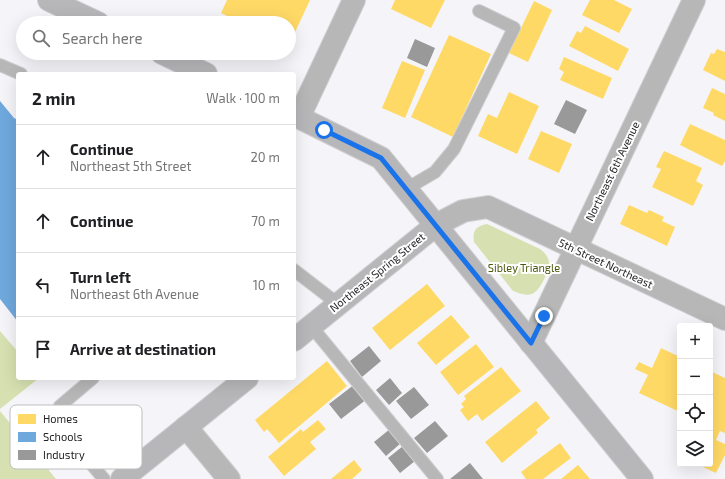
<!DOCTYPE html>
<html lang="en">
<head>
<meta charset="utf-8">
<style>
	body { margin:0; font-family:"Exo 2",sans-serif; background:#f2f2f2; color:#202124 }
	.controls { position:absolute; right:12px; bottom:12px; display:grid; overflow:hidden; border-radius:4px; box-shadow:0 4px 16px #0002 }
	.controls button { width:36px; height:36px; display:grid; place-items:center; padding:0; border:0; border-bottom:1px solid #e0e0e0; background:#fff; color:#202124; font:20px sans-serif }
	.stop { position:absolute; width:12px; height:12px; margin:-9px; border:3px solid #1a73e8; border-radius:50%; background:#fff }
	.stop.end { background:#1a73e8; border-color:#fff; box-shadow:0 1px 4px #0008 }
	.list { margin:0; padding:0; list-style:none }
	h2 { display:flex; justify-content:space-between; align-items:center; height:52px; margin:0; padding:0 16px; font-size:17px }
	h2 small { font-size:13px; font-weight:400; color:#757577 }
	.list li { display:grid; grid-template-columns:26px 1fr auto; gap:12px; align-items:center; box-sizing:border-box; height:64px; padding:0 16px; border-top:1px solid #e0e0e0 }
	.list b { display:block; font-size:15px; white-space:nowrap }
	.list p { margin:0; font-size:13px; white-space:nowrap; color:#757577 }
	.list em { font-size:13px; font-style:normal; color:#757577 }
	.icon { flex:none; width:22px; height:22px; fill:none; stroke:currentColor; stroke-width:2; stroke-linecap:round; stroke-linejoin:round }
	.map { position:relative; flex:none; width:725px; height:479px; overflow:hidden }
	.search { position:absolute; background:#fff; box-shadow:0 4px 16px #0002; left:16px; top:16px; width:280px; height:44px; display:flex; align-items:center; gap:10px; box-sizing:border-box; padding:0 14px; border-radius:22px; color:#757577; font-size:15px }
	.panel { position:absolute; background:#fff; box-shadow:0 4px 16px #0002; left:16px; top:72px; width:280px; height:308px; border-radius:4px }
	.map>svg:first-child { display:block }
	.green { fill:#d6e0b0 }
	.homes { fill:#ffd966 }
	.schools { fill:#6fa8dc }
	.industry { fill:#999 }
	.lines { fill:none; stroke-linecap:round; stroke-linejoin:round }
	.lane-casing { stroke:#d0d0d3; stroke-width:14 }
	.street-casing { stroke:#d0d0d3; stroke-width:24 }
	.secondary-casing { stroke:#d0d0d3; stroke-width:24 }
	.lane { stroke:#b8b7b8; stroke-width:12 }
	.street { stroke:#b8b7b8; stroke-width:22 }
	.secondary { stroke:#b7b6b8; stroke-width:22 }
	.route { stroke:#1a73e8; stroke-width:5 }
	.labels { text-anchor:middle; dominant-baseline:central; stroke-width:4; stroke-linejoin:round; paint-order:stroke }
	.street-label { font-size:11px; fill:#252528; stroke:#fff }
	.park-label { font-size:11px; fill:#4d590d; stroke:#fff }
	.key { fill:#fff; stroke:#bebebe; stroke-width:1 }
	.key-label { font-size:11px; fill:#252528 }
</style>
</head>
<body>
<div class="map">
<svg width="725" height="479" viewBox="0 0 725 479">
	<rect width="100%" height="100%" fill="#f5f5f9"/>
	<path class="green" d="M487,224L540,249C544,252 548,256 549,262C550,270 540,291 532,294C525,296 519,293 513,291L474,242C472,231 476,226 487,224Z
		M0,331L18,352V378H39L0,409Z
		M0,411L56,479H0Z"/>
	<path class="homes" d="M227,0H310L289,45V23H241L221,13Z
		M395,0H445L431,28L391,9Z
		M590,0H614L632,9L619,33L582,15Z
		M534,1L552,10L528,62L509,53Z
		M585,26L629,49L618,71L569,46L577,31L581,33Z
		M449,35L491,54L453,137L411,117Z
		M717,49L725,52V81L703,70L711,53L714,54Z
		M564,57L612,78L603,99L560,80L564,72L559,69Z
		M402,61L425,70L405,118L382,108Z
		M712,88L725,94V121L713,115L714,113L703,108Z
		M509,92L539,106L517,154L478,136L488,114L497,118Z
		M690,124L725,140V161L722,166L680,145Z
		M541,131L572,144L559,173L528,159Z
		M664,151L702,168L696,181L703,185L693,206L652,187L661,169L656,167Z
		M629,205L647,213L649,210L664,217L662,221L675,227L667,246L620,224Z
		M427,284L445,306L390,350L372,328Z
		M451,315L470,337L436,365L417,343Z
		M476,344L494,367L458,395L440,372Z
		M661,348L680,357V412L639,393L648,375L635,369L639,362L652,368Z
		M327,361L347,386L279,443L267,429L264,432L255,420Z
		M501,367L521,391L482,421L477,414L468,421L460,410L464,407L461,404L466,399L464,396Z
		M710,371L725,378V433L720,431L716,440L725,444V455L716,473L696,464H710Z
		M536,401L550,418L536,430L538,433L502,463L485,442Z
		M318,420L326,429L310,442L316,449L284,476L268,457L301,429L303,432Z
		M560,443L571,458L543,479H526L521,472Z
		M354,460L362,470L352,479H331Z
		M578,465L590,479H561Z"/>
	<path class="schools" d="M0,101L14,118L18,120V322L0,299Z"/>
	<path class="industry" d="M415,39L435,48L427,67L407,58Z
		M566,100L587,110L575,134L554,124Z
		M369,346L381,361L362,377L350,361Z
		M390,378L402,393L389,405L376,390Z
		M355,384L367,399L341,419L329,404Z
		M414,387L429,405L411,419L396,401Z
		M435,421L448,436L427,453L414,438Z
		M390,429L401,443L386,456L374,442Z
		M403,446L415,461L400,473L388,458Z
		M470,463L483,479H450Z"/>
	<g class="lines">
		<defs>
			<path id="lane" d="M0,65L21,74
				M406,189L435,172L454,149L514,28L479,11
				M294,270L338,304
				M311,326L437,479
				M93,378L60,406L55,416L66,434L104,479"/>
			<path id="street" d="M299,117L354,0
				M436,225L463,211L488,207L725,319
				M531,343L694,0
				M186,427L229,479"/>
			<path id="secondary" d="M49,0L98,23
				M162,53L206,74
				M294,115L381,158L642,479
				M294,340L436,225
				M122,479L247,378"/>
		</defs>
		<use href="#lane" class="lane-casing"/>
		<use href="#street" class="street-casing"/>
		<use href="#secondary" class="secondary-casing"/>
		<use href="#lane" class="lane"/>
		<use href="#street" class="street"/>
		<use href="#secondary" class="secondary"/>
	</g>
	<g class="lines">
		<path class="route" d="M324,130L381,158L531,343L544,316"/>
	</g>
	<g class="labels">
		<g class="street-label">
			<text transform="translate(612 171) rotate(-64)">Northeast 6th Avenue</text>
			<text transform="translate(606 263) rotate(25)">5th Street Northeast</text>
			<text transform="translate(377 272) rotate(-39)">Northeast Spring Street</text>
		</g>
		<g class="park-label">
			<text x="524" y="267">Sibley Triangle</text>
		</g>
	</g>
	<rect x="10" y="405" width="132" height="64" rx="6" class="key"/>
	<rect x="18" y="414" width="18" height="10" fill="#ffd966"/>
	<rect x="18" y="432" width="18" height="10" fill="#6fa8dc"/>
	<rect x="18" y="450" width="18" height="10" fill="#999"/>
	<g class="key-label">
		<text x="43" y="423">Homes</text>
		<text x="43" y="441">Schools</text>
		<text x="43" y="459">Industry</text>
	</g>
</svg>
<div class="controls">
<button>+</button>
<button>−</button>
<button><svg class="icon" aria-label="locate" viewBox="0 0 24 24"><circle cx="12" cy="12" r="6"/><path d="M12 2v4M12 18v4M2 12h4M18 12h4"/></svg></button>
<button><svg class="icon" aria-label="layers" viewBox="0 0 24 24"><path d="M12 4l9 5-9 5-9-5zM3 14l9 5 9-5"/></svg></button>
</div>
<div class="stop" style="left:324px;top:130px"></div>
<div class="stop end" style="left:544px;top:316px"></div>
<div class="search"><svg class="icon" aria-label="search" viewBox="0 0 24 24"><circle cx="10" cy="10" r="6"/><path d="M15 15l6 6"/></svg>Search here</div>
<section class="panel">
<h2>2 min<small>Walk · 100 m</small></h2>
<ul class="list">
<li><svg class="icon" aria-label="ahead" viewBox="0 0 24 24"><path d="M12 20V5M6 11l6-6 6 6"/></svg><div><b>Continue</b><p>Northeast 5th Street</p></div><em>20 m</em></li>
<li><svg class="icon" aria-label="ahead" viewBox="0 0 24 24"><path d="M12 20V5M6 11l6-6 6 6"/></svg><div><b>Continue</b></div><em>70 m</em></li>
<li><svg class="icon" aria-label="left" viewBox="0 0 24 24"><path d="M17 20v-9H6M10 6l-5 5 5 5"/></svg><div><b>Turn left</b><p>Northeast 6th Avenue</p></div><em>10 m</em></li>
<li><svg class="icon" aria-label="arrive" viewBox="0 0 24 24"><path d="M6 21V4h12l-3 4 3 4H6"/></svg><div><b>Arrive at destination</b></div></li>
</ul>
</section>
</div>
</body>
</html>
